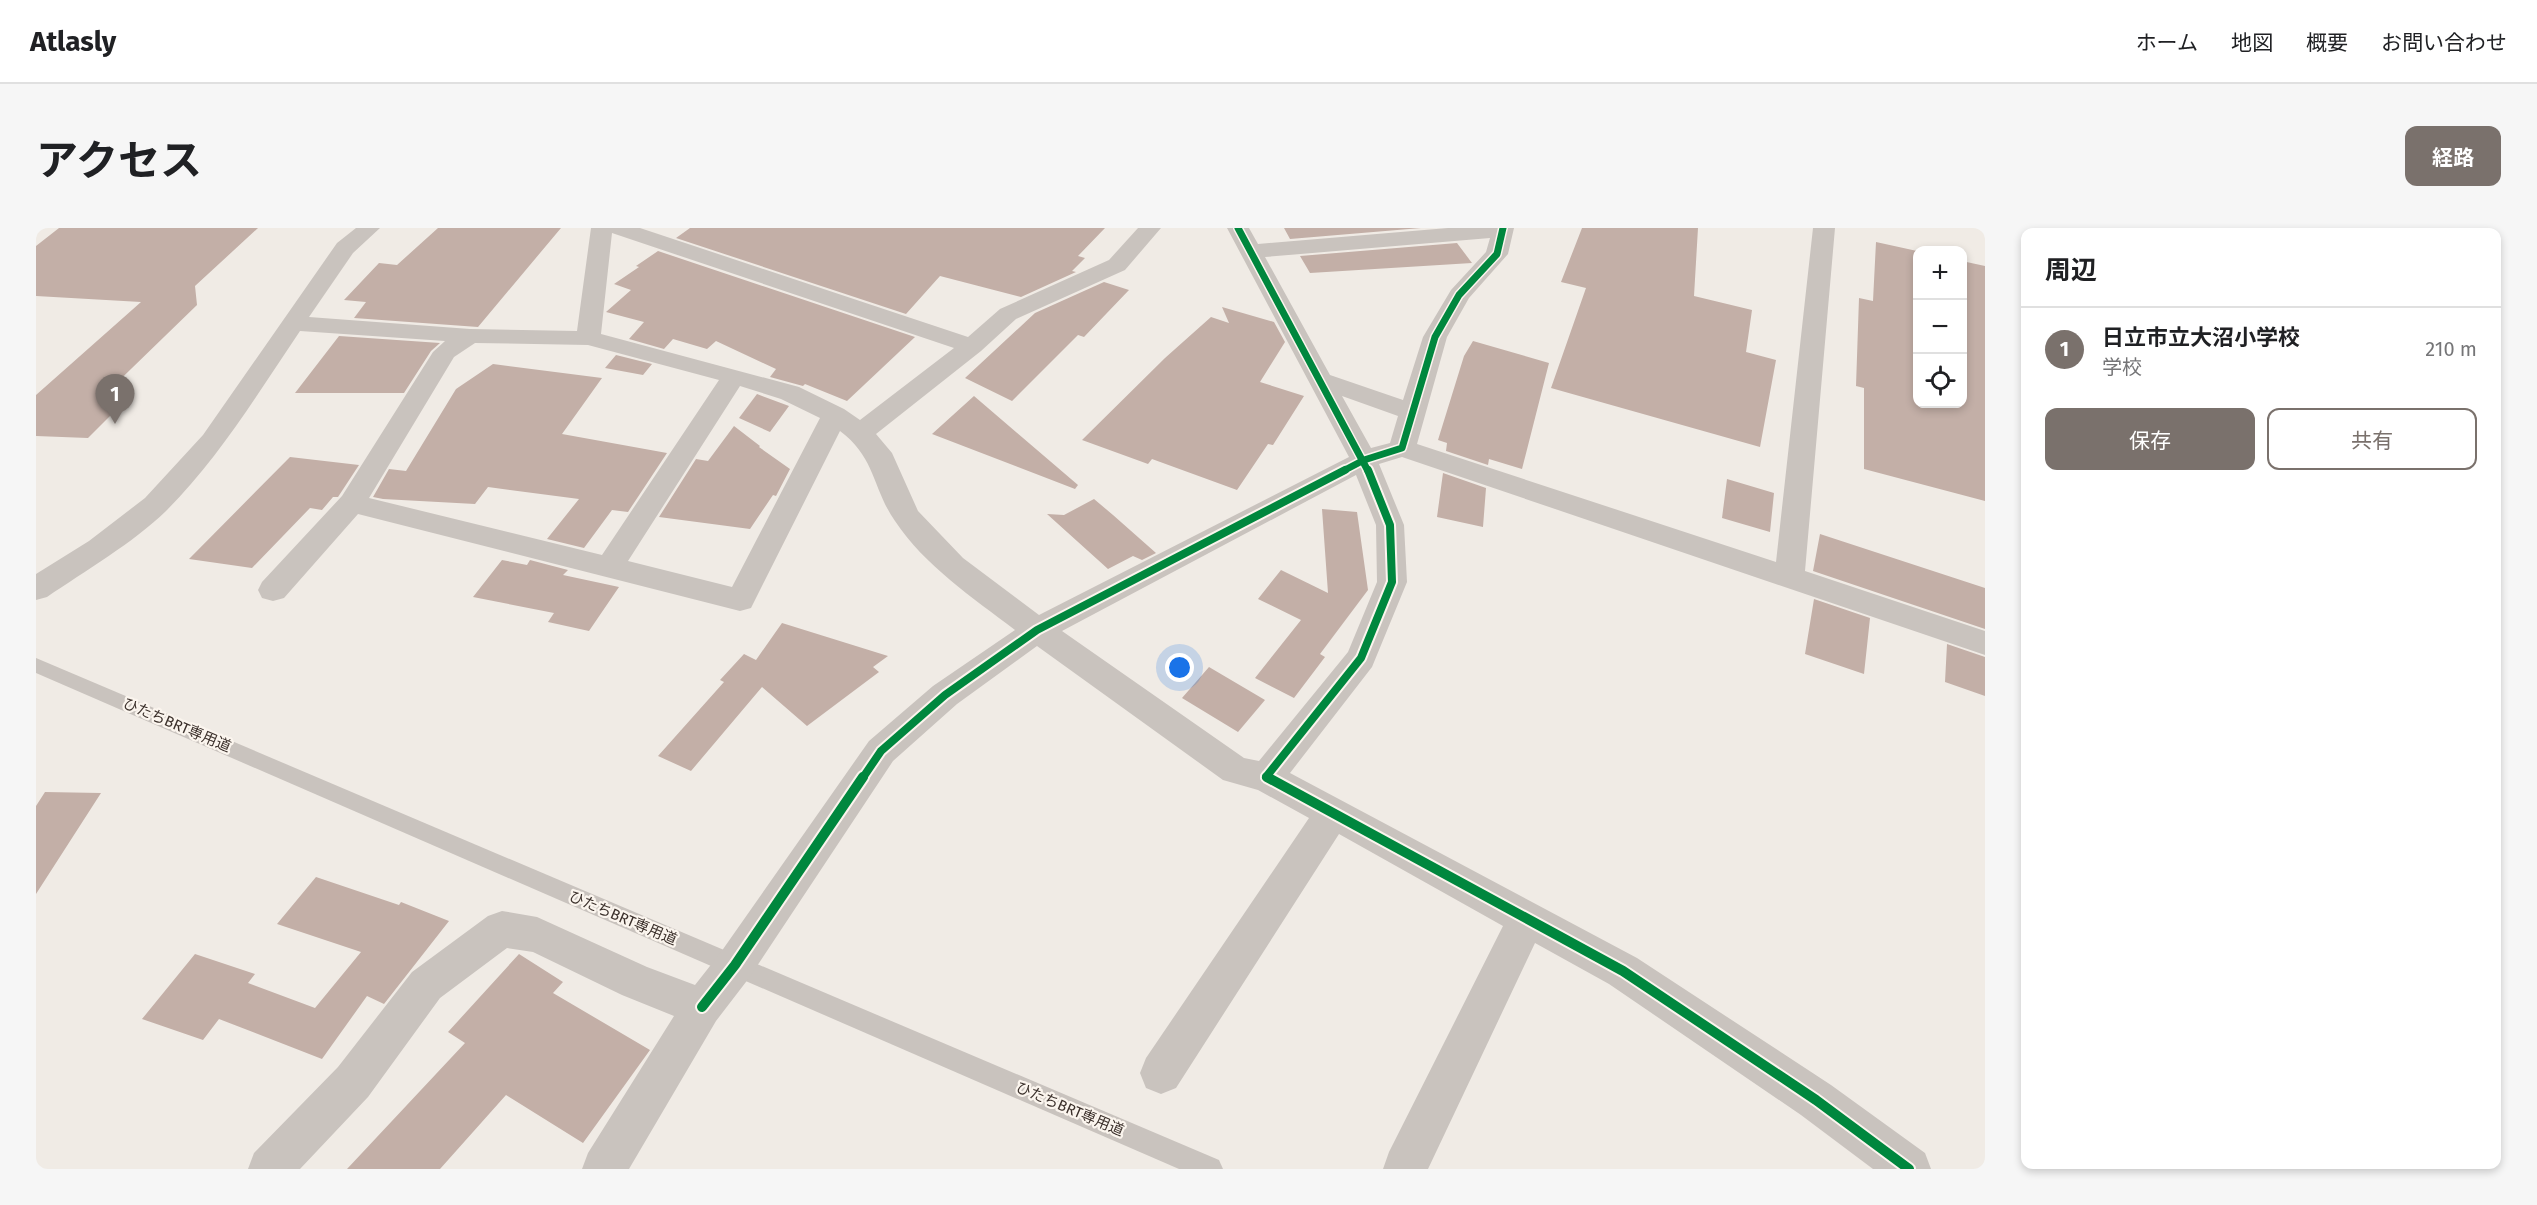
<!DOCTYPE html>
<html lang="ja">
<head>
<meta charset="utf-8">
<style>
	body { margin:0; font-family:"Fira Sans","Noto Sans JP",sans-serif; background:#f6f6f6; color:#202124 }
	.controls { position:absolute; right:18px; top:18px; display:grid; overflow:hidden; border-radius:12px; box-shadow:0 3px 9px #0003 }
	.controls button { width:54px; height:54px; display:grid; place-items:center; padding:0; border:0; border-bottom:2px solid #e0e0e0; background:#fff; color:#202124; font:30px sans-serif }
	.you { position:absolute; left:1144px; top:440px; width:21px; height:21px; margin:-15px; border:4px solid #fff; border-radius:50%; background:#1a73e8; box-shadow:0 0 0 9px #1a73e833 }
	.badge { display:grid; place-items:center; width:39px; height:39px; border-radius:50%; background:#7a716c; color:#fff; font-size:20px; font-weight:700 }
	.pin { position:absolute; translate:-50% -50px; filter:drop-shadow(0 2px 3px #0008) }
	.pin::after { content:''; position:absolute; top:32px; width:21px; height:18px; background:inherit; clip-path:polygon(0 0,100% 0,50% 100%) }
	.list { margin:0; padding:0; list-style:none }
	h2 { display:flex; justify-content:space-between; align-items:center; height:78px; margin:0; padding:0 24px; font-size:26px }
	h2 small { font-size:20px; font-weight:400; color:#757577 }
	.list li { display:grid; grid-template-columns:39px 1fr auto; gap:18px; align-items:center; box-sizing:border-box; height:84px; padding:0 24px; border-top:2px solid #e0e0e0 }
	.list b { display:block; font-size:22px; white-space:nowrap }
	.list p { margin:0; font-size:20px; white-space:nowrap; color:#757577 }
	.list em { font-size:20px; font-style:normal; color:#757577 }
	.actions { display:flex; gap:12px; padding:18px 24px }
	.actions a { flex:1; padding:14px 0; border:2px solid #7a716c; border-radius:12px; text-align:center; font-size:21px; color:#7a716c }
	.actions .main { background:#7a716c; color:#fff }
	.icon { flex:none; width:33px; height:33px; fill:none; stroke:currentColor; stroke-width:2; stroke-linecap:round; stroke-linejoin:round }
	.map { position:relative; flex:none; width:1949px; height:941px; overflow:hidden; border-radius:12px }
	header { display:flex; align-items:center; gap:36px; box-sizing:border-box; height:84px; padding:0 30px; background:#fff; border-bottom:2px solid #e0e0e0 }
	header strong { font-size:28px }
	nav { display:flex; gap:33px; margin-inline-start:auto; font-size:21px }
	.intro { display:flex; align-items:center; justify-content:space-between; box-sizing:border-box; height:144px; padding:0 36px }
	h1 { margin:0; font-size:42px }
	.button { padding:15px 27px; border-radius:12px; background:#7a716c; color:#fff; font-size:21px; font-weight:700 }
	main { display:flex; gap:36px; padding:0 36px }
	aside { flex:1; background:#fff; border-radius:12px; box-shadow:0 3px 9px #0003 }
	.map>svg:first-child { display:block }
	.building { fill:#c3afa7 }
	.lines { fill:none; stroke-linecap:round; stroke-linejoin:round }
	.lane { fill:#c9c3be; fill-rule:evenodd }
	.street { fill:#c9c3be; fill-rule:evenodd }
	.cycleway-far2-casing { stroke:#fbf5ee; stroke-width:10 }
	.cycleway-far1-casing { stroke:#fbf5ee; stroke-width:12 }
	.cycleway-casing { stroke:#fbf5ee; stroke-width:14 }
	.cycleway-far2 { stroke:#00873e; stroke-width:7 }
	.cycleway-far1 { stroke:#00873e; stroke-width:8 }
	.cycleway { stroke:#00873e; stroke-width:10 }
	.labels { text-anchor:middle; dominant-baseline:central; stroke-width:4.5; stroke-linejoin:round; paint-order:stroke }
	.street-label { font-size:15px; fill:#3b302b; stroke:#fbf5ee }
</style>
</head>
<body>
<header>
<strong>Atlasly</strong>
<nav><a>ホーム</a><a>地図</a><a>概要</a><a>お問い合わせ</a></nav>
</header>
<div class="intro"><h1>アクセス</h1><a class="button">経路</a></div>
<main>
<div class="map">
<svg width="1949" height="941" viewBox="0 0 1949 941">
	<rect width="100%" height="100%" fill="#f0ebe5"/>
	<path class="building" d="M23,0H222L159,58L161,77L63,172L87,175L52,210L0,208V167L105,74L0,68V18Z
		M402,0H525L442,99L318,90L330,74L308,72L343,35L361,37Z
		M654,0H1069L1042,28L1049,30L1036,43L1040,44L985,69L904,48L870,86L640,10Z
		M1248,0H1385L1254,11Z
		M1546,0H1662L1658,68L1716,82L1710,124L1740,132L1724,219L1515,160L1550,60L1525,54Z
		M1840,14L1881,23V176H1926V33L1949,38V273L1828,241V160L1820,158L1823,70L1837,73Z
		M1421,15L1436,35L1274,45L1264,28Z
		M622,23L879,109L811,173L769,156L767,158L734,149L740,141L680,113L671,121L637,111L628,121L593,111L608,94L570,84L595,62L578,56L603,39L600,38Z
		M1068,54L1093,62L1048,109L1042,107L976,173L929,150L999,85Z
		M1186,79L1238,94L1249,114L1224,154L1268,168L1237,217L1232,216L1201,262L1116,231L1112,236L1046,212L1129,130L1175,89L1193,95Z
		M303,108L404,115L395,123L368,165H259Z
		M1437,113L1513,135L1486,241L1453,231L1452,237L1410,223L1411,215L1402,212L1428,128Z
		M580,127L616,136L607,147L569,140Z
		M457,136L566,150L526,206L631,225L592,284L576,282L548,320L511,311L543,271L452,259L439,276L347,271L337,269L353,241L370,243L420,161Z
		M721,166L753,178L734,204L703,190Z
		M938,168L1042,257L1039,261L896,206Z
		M698,198L724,218L723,219L754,241L740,268L737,267L714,301L623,289L660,231L672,233Z
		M254,229L323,237L302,269H297L286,282L274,280L216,340L153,331Z
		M1407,245L1450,260L1447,299L1401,289Z
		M1691,251L1738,265L1734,304L1686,290Z
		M1058,271L1077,287L1120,325L1106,332L1097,328L1072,341L1011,286L1028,287Z
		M1286,281L1321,284L1332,362L1284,426L1289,429L1258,470L1219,450L1265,392L1222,371L1245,342L1292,365Z
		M1784,306L1949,360V401L1777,343Z
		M466,332L491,337L494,332L532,342L527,347L583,359L553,403L512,394L518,385L437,369Z
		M1778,371L1834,390L1828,446L1769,426Z
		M746,395L852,428L837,439L843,444L771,498L726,459L655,543L622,528L688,454L684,452L708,426L720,432Z
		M1911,416L1949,429V468L1909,454Z
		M1173,439L1229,472L1202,504L1146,470Z
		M9,564L65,565L0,666V578Z
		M280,649L363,677L365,674L413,693L348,776L331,768L286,831L183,791L167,812L106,791L159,726L219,746L212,755L279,780L325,724L241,696Z
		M483,726L527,754L517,765L614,822L547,915L470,867L404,941H311L429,815L412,804Z"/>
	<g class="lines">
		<path class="lane" d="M0,430L1183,932L1187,941H1143L0,445Z"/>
		<path class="street" d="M320,0H344L317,25L273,89L434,101L541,103L555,0H604L932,109L964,81L1073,32L1102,0H1125L1089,42L980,91L945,123L840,206L856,225L882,283L927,330L1003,387L1313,229L1191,0H1213L1222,16L1412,0H1478L1472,26L1433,70L1411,109L1381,216L1740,334L1777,0H1799L1769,343L1949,403V427L1366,229L1343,236L1368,297L1371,354L1336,439L1254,545L1601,730L1795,857L1889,925L1895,941H1837L1765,887L1573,756L1499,715L1392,941H1347L1353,924L1467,698L1303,606L1140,860L1125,866L1110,860L1104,845L1110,830L1273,590L1222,562L1187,552L1001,418L921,476L857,533L713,750L680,793L593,941H546L552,925L638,788L586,767L497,724L471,720L404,770L332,869L264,941H212L218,925L302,839L376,744L452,688L466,683L501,689L611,739L659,757L685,724L833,513L897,458L979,402C936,369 889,338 859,293C836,260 840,230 804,203L719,372L715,380L704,383L322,286L248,370L237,373L226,370L222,362L226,354L306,268L397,124L409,113L264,103C222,165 183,230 130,283C97,315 49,343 11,369L0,372V346L53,313L109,270L167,207L301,15ZM576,5L918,120L824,192L808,181L763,159L565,106ZM1454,10L1450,24L1415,62L1387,109L1367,172L1294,147L1229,29ZM439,115L552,117L683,152L566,327L333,270L418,129ZM704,158L745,171L784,190L696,359L592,333ZM1306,168L1362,188L1354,215L1335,220ZM1320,247L1340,297L1341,354L1312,424L1223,533L1208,530L1026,403Z"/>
		<defs>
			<path id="cycleway-far2" d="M1202,0L1332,243
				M1307,243L1328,232L1366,220L1399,109L1423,67L1461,26L1467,0"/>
			<path id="cycleway-far1" d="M826,551L845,523L909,467L1001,402L1309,242
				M1234,551L1230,549L1325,430L1356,354L1354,297L1332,242"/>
			<path id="cycleway" d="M1231,549L1587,743L1780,872L1873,941
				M666,779L699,737L827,549"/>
		</defs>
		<use href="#cycleway-far2" class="cycleway-far2-casing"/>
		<use href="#cycleway-far1" class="cycleway-far1-casing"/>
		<use href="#cycleway" class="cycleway-casing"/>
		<use href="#cycleway-far2" class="cycleway-far2"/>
		<use href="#cycleway-far1" class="cycleway-far1"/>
		<use href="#cycleway" class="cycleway"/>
	</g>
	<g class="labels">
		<g class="street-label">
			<text transform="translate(141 497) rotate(23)">ひたちBRT専用道</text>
			<text transform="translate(587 690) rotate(23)">ひたちBRT専用道</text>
			<text transform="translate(1034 881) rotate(23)">ひたちBRT専用道</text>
		</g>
	</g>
</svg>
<div class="controls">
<button>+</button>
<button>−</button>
<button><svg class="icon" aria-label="locate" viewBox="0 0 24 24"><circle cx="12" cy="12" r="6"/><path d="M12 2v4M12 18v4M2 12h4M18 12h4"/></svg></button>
</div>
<div class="you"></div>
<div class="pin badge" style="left:79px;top:196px">1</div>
</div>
<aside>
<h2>周辺<small></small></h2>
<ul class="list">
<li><span class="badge">1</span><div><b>日立市立大沼小学校</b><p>学校</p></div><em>210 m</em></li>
</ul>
<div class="actions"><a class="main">保存</a><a>共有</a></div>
</aside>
</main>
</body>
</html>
